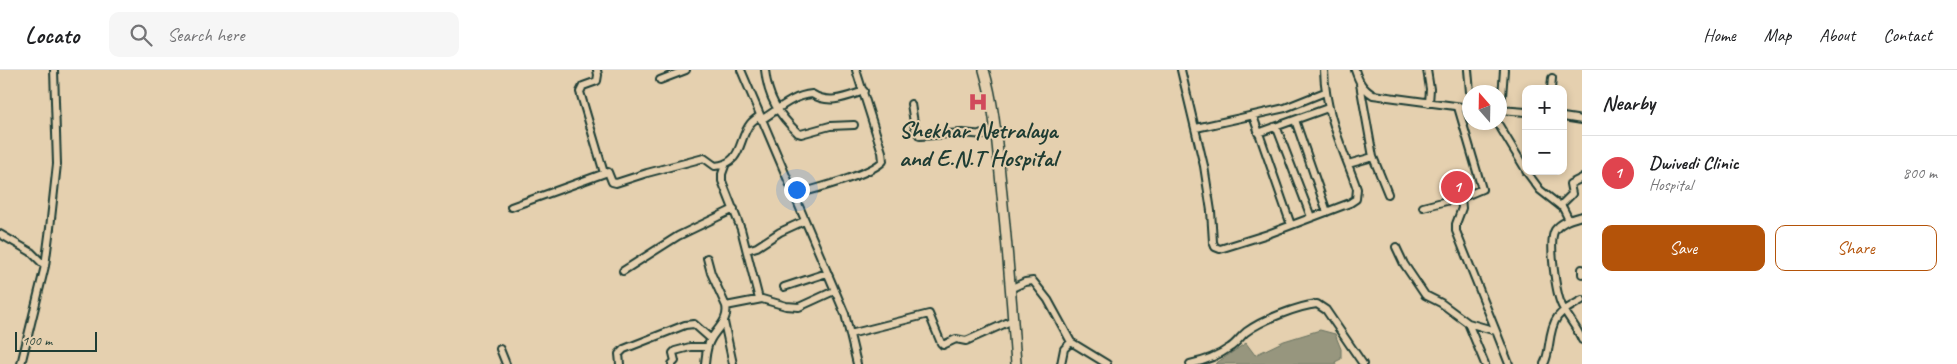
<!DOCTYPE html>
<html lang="en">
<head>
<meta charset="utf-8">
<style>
	body { margin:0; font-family:Caveat,sans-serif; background:#f6f6f6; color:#202124 }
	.controls { position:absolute; right:15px; top:15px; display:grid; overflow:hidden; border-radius:10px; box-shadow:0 2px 8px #0003 }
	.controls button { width:45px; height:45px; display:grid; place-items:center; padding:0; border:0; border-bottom:1px solid #e0e0e0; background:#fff; color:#202124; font:25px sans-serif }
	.compass { position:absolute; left:1462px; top:15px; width:45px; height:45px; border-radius:50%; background:#fff; box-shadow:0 2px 8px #0003; rotate:340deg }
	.scale { position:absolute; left:15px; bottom:12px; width:82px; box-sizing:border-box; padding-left:5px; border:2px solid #1f3d34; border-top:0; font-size:14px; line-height:18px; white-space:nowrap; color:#1f3d34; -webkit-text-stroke:4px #e5d0af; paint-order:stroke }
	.you { position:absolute; left:796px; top:119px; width:18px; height:18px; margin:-12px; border:4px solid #fff; border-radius:50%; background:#1a73e8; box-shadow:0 0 0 8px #1a73e833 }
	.badge { display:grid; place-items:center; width:32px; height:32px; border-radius:50%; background:#b45309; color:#fff; font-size:16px; font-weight:700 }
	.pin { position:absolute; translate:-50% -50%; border:2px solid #fff; box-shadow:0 1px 5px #0006 }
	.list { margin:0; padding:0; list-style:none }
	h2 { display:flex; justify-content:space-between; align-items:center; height:65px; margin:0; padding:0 20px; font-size:21px }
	h2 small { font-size:16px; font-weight:400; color:#757577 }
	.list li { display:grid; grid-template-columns:32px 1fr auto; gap:15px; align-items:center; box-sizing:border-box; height:75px; padding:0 20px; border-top:1px solid #e0e0e0 }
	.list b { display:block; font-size:19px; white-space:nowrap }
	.list p { margin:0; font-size:16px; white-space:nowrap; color:#757577 }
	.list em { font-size:16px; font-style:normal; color:#757577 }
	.actions { display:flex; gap:10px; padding:15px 20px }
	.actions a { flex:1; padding:11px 0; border:1px solid #b45309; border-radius:10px; text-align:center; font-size:18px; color:#b45309 }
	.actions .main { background:#b45309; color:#fff }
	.icon { flex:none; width:28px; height:28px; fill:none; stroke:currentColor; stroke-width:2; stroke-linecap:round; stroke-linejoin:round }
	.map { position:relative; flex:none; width:1582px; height:294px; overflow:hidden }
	header { display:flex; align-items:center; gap:30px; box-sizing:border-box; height:70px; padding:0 25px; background:#fff; border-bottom:1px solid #e0e0e0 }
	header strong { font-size:24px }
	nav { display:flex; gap:28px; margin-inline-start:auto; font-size:18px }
	.search { width:350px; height:45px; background:#f6f6f6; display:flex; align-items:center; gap:12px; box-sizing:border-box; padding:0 18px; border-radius:10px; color:#757577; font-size:19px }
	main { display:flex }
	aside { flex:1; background:#fff }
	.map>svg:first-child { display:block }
	.water { fill:#97967e; stroke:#677260 }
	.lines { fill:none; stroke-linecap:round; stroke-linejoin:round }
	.minor-casing { stroke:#1f3d34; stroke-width:10 }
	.major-casing { stroke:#1f3d34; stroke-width:12 }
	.minor { stroke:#e5d0af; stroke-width:6 }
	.major { stroke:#e5d0af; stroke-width:9 }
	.labels { text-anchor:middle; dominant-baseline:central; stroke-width:4; stroke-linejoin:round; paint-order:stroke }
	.poi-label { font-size:24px; font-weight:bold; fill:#1f3d34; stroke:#e5d0af }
</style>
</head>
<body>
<header>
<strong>Locato</strong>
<div class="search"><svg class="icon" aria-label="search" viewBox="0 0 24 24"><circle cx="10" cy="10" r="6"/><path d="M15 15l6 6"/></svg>Search here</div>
<nav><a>Home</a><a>Map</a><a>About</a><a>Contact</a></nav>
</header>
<main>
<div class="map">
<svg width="1582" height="294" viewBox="0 0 1582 294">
	<rect width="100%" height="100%" fill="#e5d0af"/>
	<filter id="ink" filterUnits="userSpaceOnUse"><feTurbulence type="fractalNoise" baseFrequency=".02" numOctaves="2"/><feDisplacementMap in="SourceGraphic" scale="10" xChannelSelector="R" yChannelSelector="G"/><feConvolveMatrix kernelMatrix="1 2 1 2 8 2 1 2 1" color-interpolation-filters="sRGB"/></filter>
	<g filter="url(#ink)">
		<path class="water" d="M1320,260L1335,264L1341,279V289L1335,292L1336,294H1215L1246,273L1255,285L1284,271Z"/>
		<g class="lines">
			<defs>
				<path id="minor" d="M597,0L598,5L597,11L583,16L580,22L604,103
					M741,0L845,244L857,294
					M765,0C768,28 778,44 798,63L801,64L830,56L854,55
					M1181,0L1204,96L1211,141L1213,172L1215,177L1220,179L1268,164L1350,133L1356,129L1357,119L1355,113C1341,75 1325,41 1324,0
					M1355,0C1359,12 1362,18 1373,25L1470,38
					M1427,0L1430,19L1429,33
					M1468,0L1470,22
					M660,10L686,0
					M1551,19L1552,8
					M911,34L915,59L920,66L962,63L996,66
					M1458,37L1482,119L1461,128L1462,138L1456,154V161L1496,261
					M1500,40L1526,42
					M1501,40L1504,0
					M1253,46L1291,155
					M1563,47L1582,50
					M761,50C778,40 791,26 812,24C829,35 846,27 864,21
					M1295,50L1327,142
					M1497,52L1526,100
					M1274,57L1278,61L1311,147
					M1196,58L1285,38L1325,22
					M1258,63L1328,38
					M1373,87L1388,124
					M726,93L722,104V111L741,159L759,229
					M1348,94L1373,87L1360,14
					M1526,101L1540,120L1563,138L1569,150
					M794,125C814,119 870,105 883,91L882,82L856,0
					M1560,136L1572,124L1570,114L1582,108
					M511,137L608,102L612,112L616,113L647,103L704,88L715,96C743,94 738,69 750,54C752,51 756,49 759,46
					M1423,137L1462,127
					M1582,146C1572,149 1562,151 1555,160C1548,171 1556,224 1562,236C1568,248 1577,257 1582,270
					M0,164L31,182L45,196
					M1396,177L1404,194L1425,225L1441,233L1468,253L1485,294
					M747,180L757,177L780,162L804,151
					M707,188L711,203L726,236
					M1582,199V204
					M623,201L678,166L734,139
					M784,217L827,203
					M1012,218L1025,212L1033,211L1048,230L1071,272L1107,294
					M724,252L733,294
					M1468,253L1496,261L1509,294
					M850,264L929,244L941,273L943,275L956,269L966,271L1013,250
					M500,279L506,294
					M21,294L45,196L50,158L57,94L54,0
					M620,294L619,284L624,279L685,255L694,254L711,269
					M672,294L675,291L673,283L675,281L690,277H707
					M705,294C706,286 706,277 711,269C717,258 729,251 726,236L762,229L786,236L799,237L834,221
					M1061,294L1064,279L1071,272
					M1190,294C1204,291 1218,286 1229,278C1236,274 1240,267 1246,262C1262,250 1298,236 1317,234L1326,240L1363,294
					M1544,294C1547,288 1548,282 1549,275C1553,246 1557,244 1582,230"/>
				<path id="major" d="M984,0C995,37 997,76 1001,114C1007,174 1012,234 1016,294"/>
			</defs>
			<use href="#minor" class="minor-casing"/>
			<use href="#major" class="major-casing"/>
			<use href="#minor" class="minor"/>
			<use href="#major" class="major"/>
		</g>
	</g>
	<defs>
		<symbol id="hospital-bare" viewBox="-9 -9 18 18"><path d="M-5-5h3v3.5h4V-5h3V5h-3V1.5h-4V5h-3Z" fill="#d1495b" stroke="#e5d0af" stroke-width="2.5" paint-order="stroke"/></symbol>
	</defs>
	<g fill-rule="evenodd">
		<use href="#hospital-bare" x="964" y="18" width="28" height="28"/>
	</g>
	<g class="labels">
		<g class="poi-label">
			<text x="978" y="60">Shekhar Netralaya<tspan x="978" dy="28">and E.N.T Hospital</tspan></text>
		</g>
	</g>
</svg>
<div class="controls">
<button>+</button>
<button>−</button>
</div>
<svg class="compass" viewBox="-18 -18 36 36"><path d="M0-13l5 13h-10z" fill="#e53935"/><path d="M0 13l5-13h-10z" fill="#757577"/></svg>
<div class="scale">100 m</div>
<div class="you"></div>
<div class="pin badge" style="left:1457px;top:117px;background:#e0444e">1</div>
</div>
<aside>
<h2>Nearby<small></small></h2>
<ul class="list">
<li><span class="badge" style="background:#e0444e">1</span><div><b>Dwivedi Clinic</b><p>Hospital</p></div><em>800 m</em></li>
</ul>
<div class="actions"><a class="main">Save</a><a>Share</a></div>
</aside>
</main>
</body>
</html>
